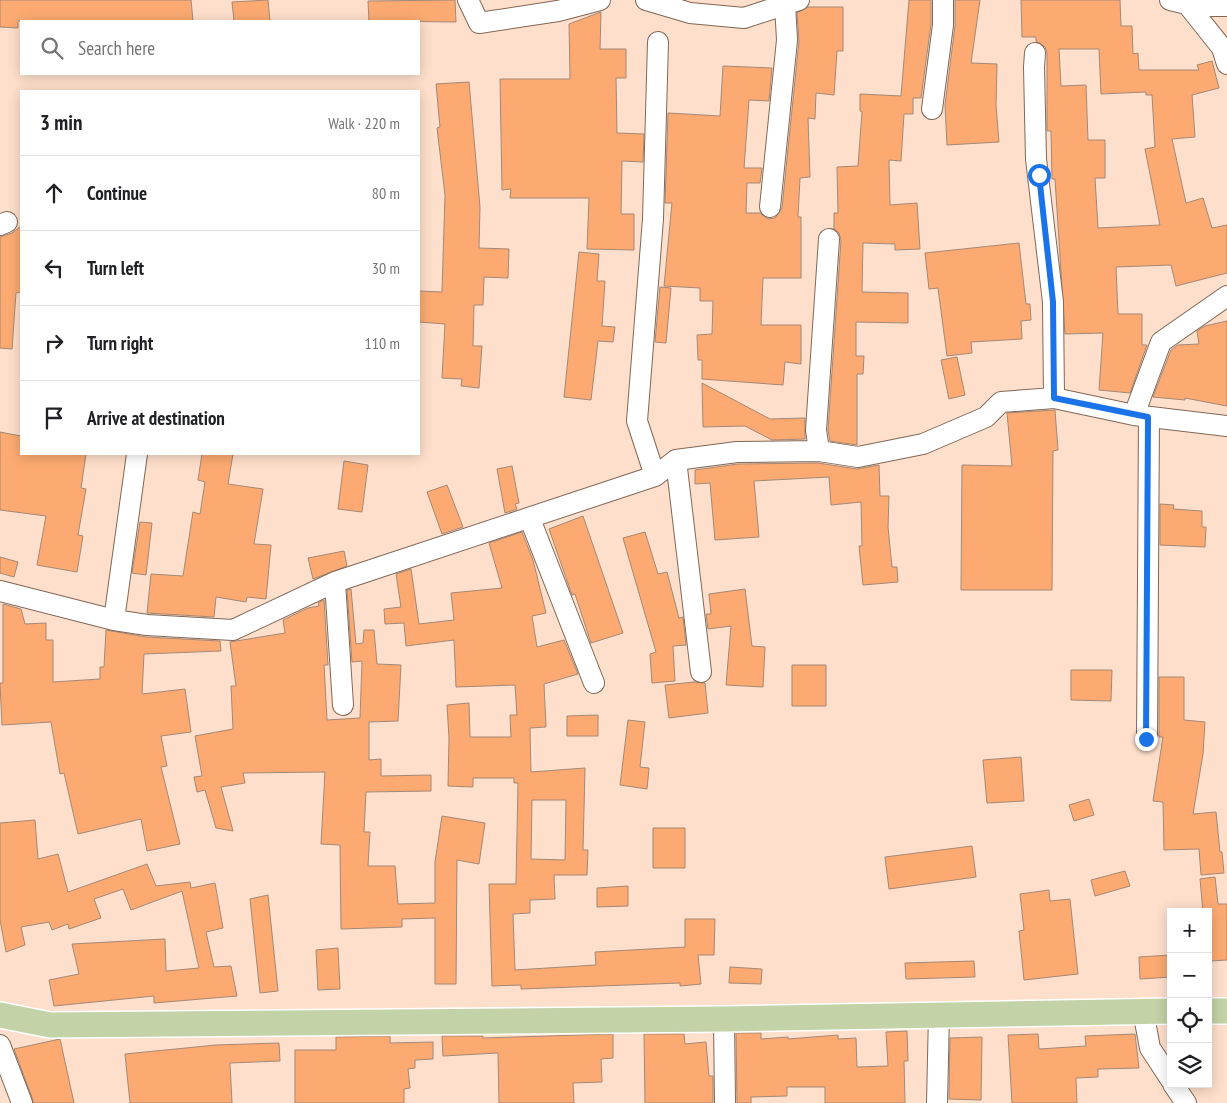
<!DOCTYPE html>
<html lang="en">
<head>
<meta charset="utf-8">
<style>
	body { margin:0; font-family:"PT Sans Narrow",sans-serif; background:#f2f2f2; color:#202124 }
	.controls { position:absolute; right:15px; bottom:15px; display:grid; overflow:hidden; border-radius:0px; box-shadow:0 2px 12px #0003 }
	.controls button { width:45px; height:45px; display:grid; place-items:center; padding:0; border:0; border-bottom:1px solid #e0e0e0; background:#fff; color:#202124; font:25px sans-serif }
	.stop { position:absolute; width:15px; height:15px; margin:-11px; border:4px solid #1a73e8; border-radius:50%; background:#fff }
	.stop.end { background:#1a73e8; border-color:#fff; box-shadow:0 1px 5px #0008 }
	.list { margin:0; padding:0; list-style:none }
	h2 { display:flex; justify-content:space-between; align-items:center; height:65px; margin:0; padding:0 20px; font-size:21px }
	h2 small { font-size:16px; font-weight:400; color:#757577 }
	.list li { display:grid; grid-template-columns:32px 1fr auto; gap:15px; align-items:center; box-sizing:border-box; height:75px; padding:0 20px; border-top:1px solid #e0e0e0 }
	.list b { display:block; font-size:19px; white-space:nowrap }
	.list em { font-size:16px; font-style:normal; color:#757577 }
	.icon { flex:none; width:28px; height:28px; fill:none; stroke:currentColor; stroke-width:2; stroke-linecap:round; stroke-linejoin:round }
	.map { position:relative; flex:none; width:1227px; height:1103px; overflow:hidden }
	.search { position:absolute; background:#fff; box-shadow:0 2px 12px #0003; left:20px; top:20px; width:400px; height:55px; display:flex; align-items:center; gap:12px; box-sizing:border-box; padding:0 18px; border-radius:0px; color:#757577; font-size:19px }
	.panel { position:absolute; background:#fff; box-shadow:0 2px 12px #0003; left:20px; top:90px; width:400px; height:365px; border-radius:0px }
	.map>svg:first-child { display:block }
	.building { fill:#fcaa72; stroke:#a48875; fill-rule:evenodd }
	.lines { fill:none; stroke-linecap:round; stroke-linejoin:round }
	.minor-casing { stroke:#816755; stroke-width:22 }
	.major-casing { stroke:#fff; stroke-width:28 }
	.minor { stroke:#fff; stroke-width:20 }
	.major { stroke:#c3d2a7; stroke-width:25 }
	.route { stroke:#1a73e8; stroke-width:6 }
</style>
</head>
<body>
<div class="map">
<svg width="1227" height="1103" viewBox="0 0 1227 1103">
	<rect width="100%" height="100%" fill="#fedfcb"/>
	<path class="building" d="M0,0H191L193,21H18V28L0,27Z
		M268,0L270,21H234L232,2Z
		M455,0L456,22L369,21L368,1Z
		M909,0H931V24L921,98H913V114H904L901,161L889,160L890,205L917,203L920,249L895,250V244L863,243L862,292L908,293V323L856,322V356H864L863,374H857V445L830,441L828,430L841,240L839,233L834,229V213H838L837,167L858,166L862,112L860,111V94L901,96Z
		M955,0H980L971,63L997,64L996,105L999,142L947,145L945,105L955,26Z
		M1021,0H1120L1121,26H1132L1133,54L1138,53L1139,70H1199L1197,65L1212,61L1219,88L1192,95L1195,137L1172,139L1186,203L1203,198L1212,228L1227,225V273L1176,286L1171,265L1116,267L1118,314H1142V345H1147L1130,393L1099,390L1103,333L1065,334L1055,179H1052L1051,131H1047V53L1045,47L1036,41V37H1022ZM1059,49H1099L1101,94L1146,92V95H1152L1155,147L1145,149L1160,225L1098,228L1095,178H1105V140H1088L1086,85L1061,86Z
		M808,7H843V51H837L834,95L816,93L815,119L808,118L810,177L800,178L798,217H801V278H763L761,325H801V364L785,362L783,385L702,379V360H698L697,335L712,334L713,301H700V288L664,286L672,203H665L668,113L720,116L723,66L772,68L769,101L749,100L744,168H762L760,183H747L746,213H760L768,219L775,218L782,208L799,41L797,13Z
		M601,12L600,49H626V78H616L617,133L644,134L643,162L622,161L621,214H634V250L587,249L589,198H510L511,189L502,190L500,79H570L569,24Z
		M469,82L480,207L479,248L509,249L508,278L484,277L483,305H474L473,346H482L479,388L461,386L462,379L442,378L445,324L419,322V291L442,292L445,195L437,128L440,127L436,84Z
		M21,226V292L16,293L12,349L0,348V237L12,233Z
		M1019,243L1026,304H1030L1031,320L1021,321L1022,339L971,342L972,353L947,356L938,288L929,289L925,253Z
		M579,252L599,254L597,281H605L602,326L615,327L613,342L598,341L591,400L564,397Z
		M660,287L671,288L666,343L655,342Z
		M1227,321V406L1185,398V400L1153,397L1171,350L1178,345L1199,344L1197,331L1205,326Z
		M957,357L965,395L949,399L941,360Z
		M702,383L770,419L805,418V439L772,440L745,426L703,427Z
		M1055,410L1058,450L1053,451L1052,590H961L962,465L1012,466L1007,413Z
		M0,432L21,436V454H86L81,488L86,489L78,535L83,536L77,572L37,565L46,516L0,510Z
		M202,454H233L228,484L263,489L254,544L271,545L266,599L247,597L246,602L216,597L214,617L147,613L151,574L183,576L193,512L200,514L205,482L198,480Z
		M344,461L368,465L362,512L338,509Z
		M818,463L857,469L879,465L880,496H889L888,527L892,567H897L898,582L863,585L859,546H862L861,502L831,505L829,477L754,481L759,537L715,540L710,483L695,484V470L738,464Z
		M512,466L519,503L515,504L517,509L505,513L497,469Z
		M447,485L463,527L442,534L427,492Z
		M1160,504L1174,505L1173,509L1202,511V527H1206L1205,547L1160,545Z
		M583,516L623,633L591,643L575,594L572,595L549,529Z
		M140,522L152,523L146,575L132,573Z
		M522,532L533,560L546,613L532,616L537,647L564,640L578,674L544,684L546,727L530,728L531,772L585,768L583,850H588L587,875H554L555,899L530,900V913L513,914L515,970L596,965L595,952L685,947V919H715L714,955H698L701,984L680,986V983L521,989V985L492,986L489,884H516L518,783H514V778H473V787L448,786L449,738L447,705L469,703L470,737H511L510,715H517L515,685L456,687L454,640L406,646L404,623L385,624L384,609L401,607L396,574L411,569L419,624L454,620L451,593L502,588L489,543ZM532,800H566L565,860L531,859Z
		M645,532L658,574L667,572L679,618L683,617L686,645L673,646L675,681L652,683L650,654L656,652L623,538Z
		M344,551L347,566L313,579L308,558Z
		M0,557L18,562L14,577L0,573Z
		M351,589L356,644L363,643L364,630H374L377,664L401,665L398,721L369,722V760L381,759V776L431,775V791L366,792L364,832H370L368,866H395L398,904L435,903V862L442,816L485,823L479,864L457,860L456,984H435V918L402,919V927L341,929L340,845L321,844L325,772L243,773L245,783L221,787L233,831L216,828L205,790L197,792L194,777L202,776L195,736L233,729L231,686H236L230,642L285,633L283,620L308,608L319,606L318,603L324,600L328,665H324L327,720L360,718L362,661L352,662L347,590Z
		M745,589L752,646L765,647L763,687L726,685L731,626L708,629L706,614H711L709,594Z
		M3,604L21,609L25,624L46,623V640H53V682L100,679V667H104L106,630L146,637L220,641L221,651L144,654L142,694L185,689L191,732L161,736L167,766L161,767L180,844L147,851L141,819L78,834L64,773L60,774L51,722L2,725L0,683H3Z
		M792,665H826V706H792Z
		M1071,670H1112L1111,701L1071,700Z
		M1159,677H1184V720L1205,722L1203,754L1193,814L1216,812L1220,852H1222L1224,873L1201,875L1199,849L1164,850L1163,802L1153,801L1163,737H1159Z
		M694,682L705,683L708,713L669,718L665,685Z
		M598,715V736H567V716Z
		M628,720L645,722L640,767L649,768L647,789L620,785Z
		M1021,757L1024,801L987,803L983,760Z
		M1089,799L1094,815L1074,821L1069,805Z
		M35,820L38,859L58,854L68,892L147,864L156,886L190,882L191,888L215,883L223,928L206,932L214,967L231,966L237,996L154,1003V996L54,1006L49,980L79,974L72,944L165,939L166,971L199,968L182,891L131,910L123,889L94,899L101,918L69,929L68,924L52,930L49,922L21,927L25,945L6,952L0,920V823Z
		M653,828H685V868H653Z
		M972,846L976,877L889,889L885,857Z
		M1125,871L1130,886L1095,896L1091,880Z
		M1215,877L1218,904H1227V960L1211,961L1209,912H1203L1200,879Z
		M628,886V906L597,907V888Z
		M1049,890L1050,901L1070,899L1078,974L1024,980L1019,931L1024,930L1020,894Z
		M268,895L278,991L260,993L250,899Z
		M338,948L340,989L318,990L316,950Z
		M1171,955V977L1140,979L1139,957Z
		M974,961L975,977L906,979L905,963Z
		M730,967L762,969L761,984L729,983Z
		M907,1031L908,1061H904L905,1103H825V1087H787V1096L751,1097V1103H737L736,1033H761V1039L788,1037V1039L838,1035V1039L856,1038L857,1067L888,1066L886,1032Z
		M613,1034V1058L601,1059L602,1082L573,1083L574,1103H499L498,1053L443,1056L442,1036H483V1038Z
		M644,1034H684L685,1044L706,1042L709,1076H713V1103H645Z
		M1038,1034L1039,1049L1086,1046L1085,1036L1135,1034L1139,1068L1098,1069V1077L1076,1078L1077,1103H1012L1008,1035Z
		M390,1036V1043L433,1042V1059L415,1060V1068L408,1069L410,1088L404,1089V1103H295V1050H336V1037Z
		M982,1037L981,1100L949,1099L950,1038Z
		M60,1039L74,1103H34L14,1049Z
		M279,1043L280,1061L230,1063L232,1103H130L125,1054L216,1045Z"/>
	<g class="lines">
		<defs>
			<path id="minor" d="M468,0L479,23L558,11L600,0
				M646,0L690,13L744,18L799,0
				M1170,0L1195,6H1227
				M1187,4L1222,48L1227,64
				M1035,53L1034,67L1036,159L1053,302L1054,398
				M932,109L943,25V0
				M770,207L787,40L785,5
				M0,225L7,222
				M1134,415L1161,342L1227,296
				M819,451L816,430L829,239
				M676,460L701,672
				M655,476L637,421L653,219L658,42
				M530,519L594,683
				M335,582L343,705
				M0,591L114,620L147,625L233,630L335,582L655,476L676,460L737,452L819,451L858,457L923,444L986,417L1001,402L1054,398L1134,415L1227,426
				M114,620L137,454
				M1147,739L1149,417
				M1143,1011L1150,1048L1171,1080
				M724,1019L725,1103
				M0,1045L22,1103
				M1173,1084L1186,1103
				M937,1103L939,1014"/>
			<path id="major" d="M1208,1011H1227
				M0,1015L50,1025L724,1019L1171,1011"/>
		</defs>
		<use href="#minor" class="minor-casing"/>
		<use href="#major" class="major-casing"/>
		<use href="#minor" class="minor"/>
		<use href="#major" class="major"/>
	</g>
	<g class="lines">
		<path class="route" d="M1039,175L1053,302L1054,398L1148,417L1146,739"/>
	</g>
</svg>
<div class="controls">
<button>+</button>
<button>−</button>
<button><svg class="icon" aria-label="locate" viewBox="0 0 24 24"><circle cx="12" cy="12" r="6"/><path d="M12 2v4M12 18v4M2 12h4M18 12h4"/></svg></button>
<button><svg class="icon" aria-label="layers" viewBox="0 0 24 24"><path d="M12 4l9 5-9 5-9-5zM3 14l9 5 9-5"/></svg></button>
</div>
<div class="stop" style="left:1039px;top:175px"></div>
<div class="stop end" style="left:1146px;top:739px"></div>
<div class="search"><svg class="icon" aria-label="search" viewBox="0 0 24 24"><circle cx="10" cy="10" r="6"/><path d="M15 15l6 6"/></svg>Search here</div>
<section class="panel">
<h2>3 min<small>Walk · 220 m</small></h2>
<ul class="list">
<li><svg class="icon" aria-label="ahead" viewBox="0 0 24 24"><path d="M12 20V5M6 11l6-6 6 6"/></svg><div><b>Continue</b></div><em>80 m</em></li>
<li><svg class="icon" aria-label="left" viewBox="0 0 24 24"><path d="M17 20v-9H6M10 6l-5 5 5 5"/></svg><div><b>Turn left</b></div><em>30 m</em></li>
<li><svg class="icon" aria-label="right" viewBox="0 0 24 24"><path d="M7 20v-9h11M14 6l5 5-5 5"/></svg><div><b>Turn right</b></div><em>110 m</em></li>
<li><svg class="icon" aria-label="arrive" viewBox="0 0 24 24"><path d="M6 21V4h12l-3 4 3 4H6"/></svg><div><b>Arrive at destination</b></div></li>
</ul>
</section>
</div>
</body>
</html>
